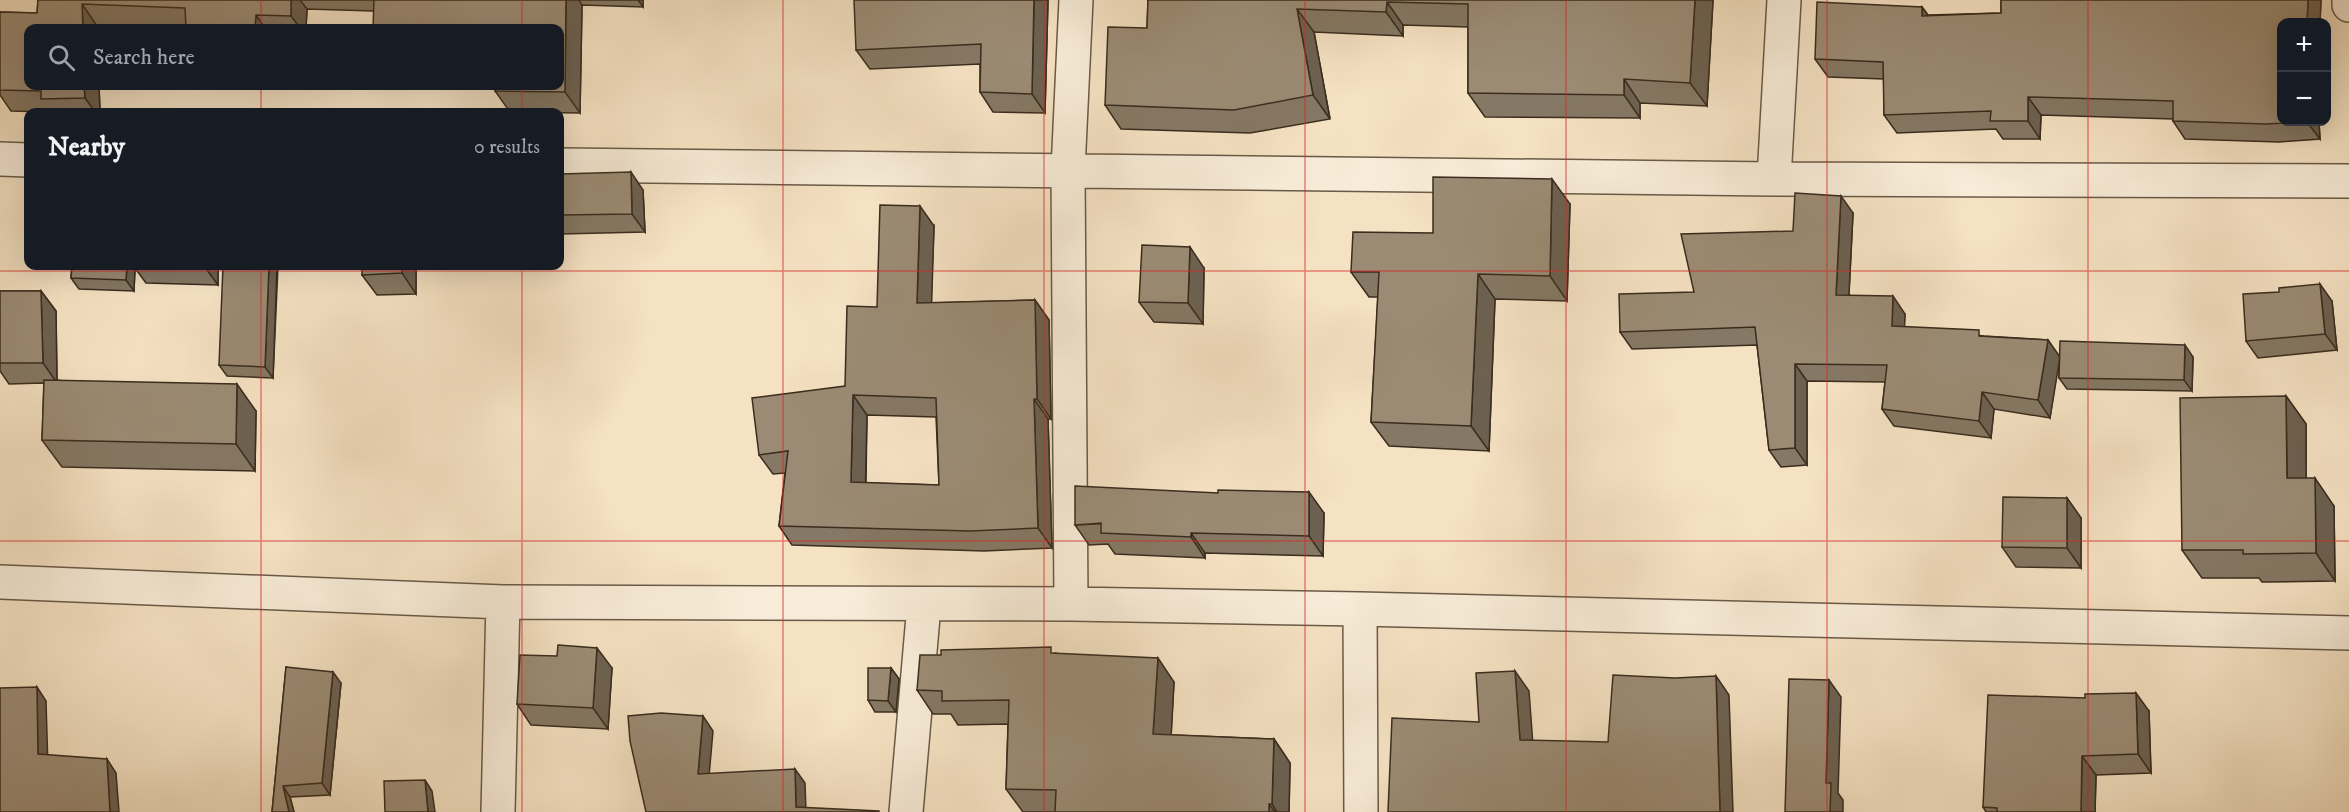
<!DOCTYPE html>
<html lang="en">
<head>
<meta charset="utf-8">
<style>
	body { margin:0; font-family:"IM FELL DW Pica",serif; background:#242831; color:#f1f3f6 }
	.controls { position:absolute; right:18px; top:18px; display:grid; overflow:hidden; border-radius:12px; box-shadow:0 6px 24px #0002 }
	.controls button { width:54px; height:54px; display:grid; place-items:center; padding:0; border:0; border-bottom:2px solid #363941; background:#171b24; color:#f1f3f6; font:30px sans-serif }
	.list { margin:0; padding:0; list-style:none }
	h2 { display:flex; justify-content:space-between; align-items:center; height:78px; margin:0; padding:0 24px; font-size:26px }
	h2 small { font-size:20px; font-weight:400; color:#9ea1a6 }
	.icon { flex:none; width:33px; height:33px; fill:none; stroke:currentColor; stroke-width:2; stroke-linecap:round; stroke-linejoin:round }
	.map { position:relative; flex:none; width:2349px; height:812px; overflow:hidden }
	.search { position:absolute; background:#171b24; box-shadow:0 6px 24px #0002; left:24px; top:24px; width:540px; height:66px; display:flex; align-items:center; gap:15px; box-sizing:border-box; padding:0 21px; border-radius:12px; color:#9ea1a6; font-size:22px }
	.panel { position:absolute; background:#171b24; box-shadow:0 6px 24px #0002; left:24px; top:108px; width:540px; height:162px; border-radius:12px }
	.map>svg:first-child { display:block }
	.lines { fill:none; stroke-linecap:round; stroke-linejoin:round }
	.street-casing { stroke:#695a47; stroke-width:36 }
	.street { stroke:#f8ecd8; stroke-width:33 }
	.wall { fill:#857864; stroke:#3a2c1e; stroke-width:1.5; fill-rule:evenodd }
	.shaded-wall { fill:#6c6151; stroke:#3a2c1e; stroke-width:1.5 }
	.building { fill:#9b8b74; stroke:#3a2c1e; stroke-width:1.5; fill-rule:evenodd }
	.grid { fill:none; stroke:#d62828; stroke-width:1.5; stroke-opacity:0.55 }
</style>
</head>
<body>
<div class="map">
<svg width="2349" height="812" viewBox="0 0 2349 812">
	<rect width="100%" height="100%" fill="#f5e2c3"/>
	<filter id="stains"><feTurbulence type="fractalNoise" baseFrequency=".00333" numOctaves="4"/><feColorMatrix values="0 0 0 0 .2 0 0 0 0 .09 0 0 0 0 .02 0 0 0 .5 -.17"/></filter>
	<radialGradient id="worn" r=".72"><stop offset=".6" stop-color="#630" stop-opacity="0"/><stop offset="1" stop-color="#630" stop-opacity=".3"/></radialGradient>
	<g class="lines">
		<defs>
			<path id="street" d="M2349,0V5
				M0,159L28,160
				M560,165L1774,179L2349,181
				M1774,179L1784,0
				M0,582L503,602L1071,604L1360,609L2349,633
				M1071,604L1068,170L1076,0
				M1360,609L1361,812
				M498,812L503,602
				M906,812L924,605"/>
		</defs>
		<use href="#street" class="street-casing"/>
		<use href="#street" class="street"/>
	</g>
	<path class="wall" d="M38,0H643V7L582,5L580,113L510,112L495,91L560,86L373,11L307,9L306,28H164L97,26L28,86H99L100,112H47L11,111L0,95V12L37,13Z
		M1048,0L1045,113L993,112L980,92V64L870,69L856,50Z
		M1148,0H1713L1707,106L1640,103V118L1485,117L1468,93V27L1403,25V36L1314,32L1330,119L1250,133L1121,129L1105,105L1147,28Z
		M2001,0H2321L2320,22H2282V122H2319L2320,139L2279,142L2185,139L2173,121V119L2041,115L2040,139H2003L1996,129L1897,133L1884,115V79L1828,77L1815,59L1922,7L1928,15L2001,13Z
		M560,174L643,190L645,232L560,234Z
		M1570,204L1567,301L1495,299L1489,451L1389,446L1371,422L1378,297H1369L1351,272L1433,233Z
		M1853,213L1849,295L1905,314L1904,327L1984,336L2048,340L2059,357H2193L2192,391L2067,389L2059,378V359L2050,418L1994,409L1991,438L1894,426L1882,409L1885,382L1807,381V465L1781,467L1769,450L1757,345L1632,349L1620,332L1694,292L1793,231Z
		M934,226L931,303L1035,300L1049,320L1051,419H1048L1052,548L984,551L792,545L779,526L785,473L773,474L759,455L845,386L877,307ZM867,415L936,417L939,485L866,483Z
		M72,266H218V285L146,283L135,268L134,291L79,289L71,278Z
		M278,266L273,378L227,376L219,365Z
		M416,266V294L377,295L362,275Z
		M1204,268L1203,324L1154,322L1139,302Z
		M0,291H41L56,311L57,380L256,411L255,471L62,467L42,440L44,383L9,384L0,371Z
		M2332,301L2337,350L2258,358L2246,341Z
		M2286,396L2306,424V478L2334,506L2335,581L2262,582L2259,578H2202L2182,550Z
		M2067,498L2081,518V568L2016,567L2002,547Z
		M1324,513L1323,556L1205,553V558L1115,554L1108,544L1089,545L1075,525Z
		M1055,653L1174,682L1171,735L1274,739L1290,763L1289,812H1023L1006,789L1008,724L958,725L951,714H933L917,690Z
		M286,667L341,683L330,795L290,797L294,812H272Z
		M612,668L608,729L531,725L517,704Z
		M891,668L899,679L896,712H875L868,700Z
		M2149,711L2151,773L2096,775L2095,812H1986L1983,807Z"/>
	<path class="shaded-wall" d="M291,0H300L307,9L306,28H300L291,16Z
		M566,0H579L582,5L580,113L565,92Z
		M638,0H643V7Z
		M1034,0H1048L1045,113L1032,94Z
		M1695,0H1713L1707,106L1690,83Z
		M2308,0H2321L2320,22H2307Z
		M1387,2L1403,25V36L1386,12Z
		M82,4L97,26V28H83Z
		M1922,7L1935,25L1922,16Z
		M1297,9L1314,32L1330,119L1313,95Z
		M256,15L265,28H255Z
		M1624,79L1640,103V118L1624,95Z
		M84,86H99L100,112H95L85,98Z
		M2028,97L2041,115L2040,139L2028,121Z
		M2307,122H2319L2320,139Z
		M631,172L643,190L645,232L632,214Z
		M1552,179L1570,204L1567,301L1550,276Z
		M1841,196L1853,213L1848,312L1836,295Z
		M920,206L934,226L931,323L917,303Z
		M1190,247L1204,268L1203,324L1188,303Z
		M127,266H133L135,268L134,291L126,280Z
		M204,266H218V285Z
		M269,266H277L273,378L265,367Z
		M402,266H416V294L402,273Z
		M1478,274L1495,299L1489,451L1471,426Z
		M2320,284L2332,301L2337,350L2325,334Z
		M41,291L56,311L57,383L43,363Z
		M1893,296L1905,314L1904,343L1892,326Z
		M1035,300L1049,320L1051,419L1037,399Z
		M2048,340L2060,357L2050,418L2038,400Z
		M2185,345L2193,357L2192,391L2184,380Z
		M1795,364L1807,381V465L1795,448Z
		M237,384L256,411L255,471L236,444Z
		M1982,392L1994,409L1991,438L1979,421Z
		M853,395L867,415L865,502L851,482Z
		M2286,396L2306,424V506L2287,478Z
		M1034,399L1048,419L1052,548L1038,528Z
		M2315,478L2334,506L2335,581L2316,553Z
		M1309,492L1324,513L1323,556L1309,536Z
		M2067,498L2081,518V568L2067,548Z
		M1191,533L1205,553V558L1191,537Z
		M597,648L612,668L608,729L593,708Z
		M1158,658L1174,682L1170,758L1153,734Z
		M891,668L899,679L896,712L888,701Z
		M1515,671L1529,691L1534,759L1520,740Z
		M333,672L341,683L330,795L322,783Z
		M1716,676L1729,695L1733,812H1720Z
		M1829,680L1841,697L1838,793L1843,800V812H1830L1826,783Z
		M37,687L46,701L48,768L38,754Z
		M2136,693L2149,711L2151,773L2138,754Z
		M703,716L713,731L708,788L698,774Z
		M1274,739L1290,763L1289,812H1277L1272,804Z
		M2082,756L2096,775L2095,812H2081Z
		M107,759L116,773L119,812H110Z
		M795,769L805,783L806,812L796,807Z
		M425,780L432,791L435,812H428Z
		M283,786L290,797L294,812H289Z
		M1269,804L1275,812H1269Z"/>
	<path class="building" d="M38,0H291V16L256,15L255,28H186L185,8L82,4L83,28H28V86H84L85,98L41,99V91L0,90V12L37,13Z
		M374,0H566L565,92L495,91V86H560V28H373Z
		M854,0H1034L1032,94L980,92L981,44L856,50Z
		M1148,0H1695L1690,83L1624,79V95L1468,93V4L1387,2L1386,12L1297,9L1313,95L1234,110L1105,105L1108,27L1147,28Z
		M2001,0H2308L2307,22H2282V122H2299L2266,124L2173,121V101L2028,97V121H1990L1991,111L1884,115L1883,62L1815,59L1817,2L1922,7V16L2001,13Z
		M631,172L632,214L560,215V174Z
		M1433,177L1552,179L1550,276L1478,274L1471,426L1371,422L1379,272H1351L1353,232L1433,233Z
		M1795,193L1841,196L1836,295L1893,296L1892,326L1979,330V336L2048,340L2038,400L1982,392L1979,421L1882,409L1887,365L1795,364V448L1769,450L1755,327L1620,332L1619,294L1694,292L1681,234L1793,231Z
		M880,205L920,206L917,303L1035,300L1037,399H1034L1038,528L970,531L779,526L788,451L759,455L752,398L845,386L847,306L877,307ZM853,395L936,398L939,485L851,482Z
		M1142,245L1190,247L1188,303L1139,302Z
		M72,266H127L126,280L71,278Z
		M223,266H269L265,367L219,365Z
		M362,266H402V273L362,275Z
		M2320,284L2325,334L2246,341L2243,294L2279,292V288Z
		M0,291H41L43,363H0Z
		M2060,341L2185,345L2184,380L2059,378Z
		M44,380L237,384L236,444L42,440Z
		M2286,396L2287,478H2315L2316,553L2243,554V550H2182L2180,398Z
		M1075,486L1218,493V490L1309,492V536L1191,533V537L1101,533V523L1075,525Z
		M2003,497L2067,498V548L2002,547Z
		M558,645L597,648L593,708L517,704L520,655L557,656Z
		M1051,647V653L1158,658L1153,734L1274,739L1272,804H1269V812H1055L1056,790L1006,789L1009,700L942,701V691L917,690L920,655H941V650Z
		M286,667L333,672L322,783L283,786L289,812H272Z
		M868,668H891L888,701L868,700Z
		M1515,671L1520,740L1608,742L1613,675L1675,678L1716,676L1720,812H1388L1392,718L1479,722L1476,673Z
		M1789,679L1829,680L1826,783H1831L1830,812H1785Z
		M37,687L38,754L107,759L110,812H0V688Z
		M2136,693L2138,754L2082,756L2081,812H1997V808L1983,807L1988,695L2085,698V694Z
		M661,713L703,716L698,774L795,769L796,807L879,811V812H646L630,741L628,716Z
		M425,780L428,812H385L384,781Z"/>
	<path class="grid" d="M261,0V28M522,0V28M783,0V812M1044,0V812M1305,0V812M1566,0V812M1827,0V812M2088,0V812M261,86V112M522,86V112M261,266V812M522,266V812M0,271H2349M0,541H2349"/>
	<rect width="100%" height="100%" filter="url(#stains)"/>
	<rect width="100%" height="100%" fill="url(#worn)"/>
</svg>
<div class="controls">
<button>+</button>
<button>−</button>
</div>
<div class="search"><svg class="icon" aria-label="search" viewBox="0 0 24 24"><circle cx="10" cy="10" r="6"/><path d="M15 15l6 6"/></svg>Search here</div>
<section class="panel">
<h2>Nearby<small>0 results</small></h2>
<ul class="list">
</ul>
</section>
</div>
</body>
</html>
